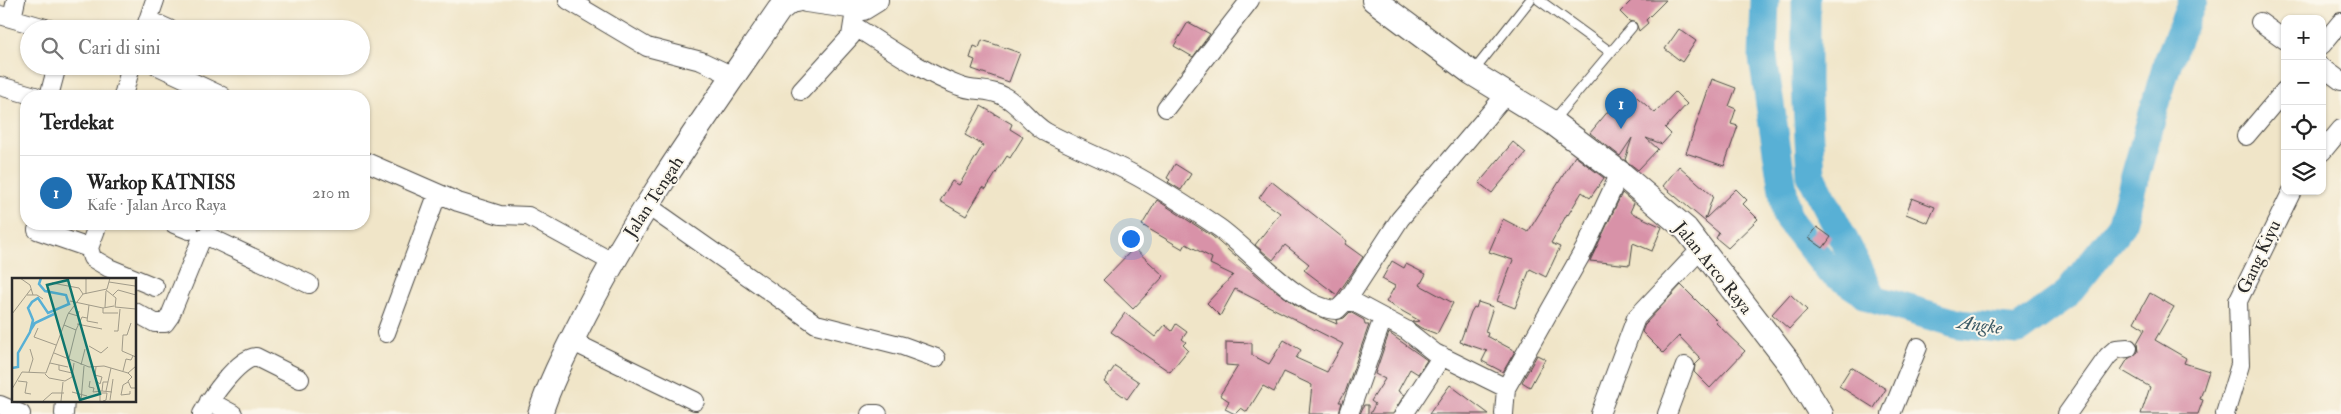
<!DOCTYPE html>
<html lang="id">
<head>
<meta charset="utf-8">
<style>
	body { margin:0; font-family:"IM FELL Double Pica",serif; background:#f2f2f2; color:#222 }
	.controls { position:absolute; right:15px; top:15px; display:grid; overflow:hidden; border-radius:10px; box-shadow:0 1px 4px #0004 }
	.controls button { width:45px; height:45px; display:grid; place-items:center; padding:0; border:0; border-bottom:1px solid #e0e0e0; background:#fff; color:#222; font:25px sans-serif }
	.you { position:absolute; left:1130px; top:238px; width:18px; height:18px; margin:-12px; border:4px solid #fff; border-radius:50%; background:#1a73e8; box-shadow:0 0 0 8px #1a73e833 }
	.badge { display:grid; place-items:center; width:32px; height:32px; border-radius:50%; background:#1f6fb2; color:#fff; font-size:16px; font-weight:700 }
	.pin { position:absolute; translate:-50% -41px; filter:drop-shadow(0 1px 2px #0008) }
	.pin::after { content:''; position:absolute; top:26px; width:18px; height:15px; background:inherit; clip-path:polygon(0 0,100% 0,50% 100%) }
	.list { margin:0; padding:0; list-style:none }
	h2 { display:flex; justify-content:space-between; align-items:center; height:65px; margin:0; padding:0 20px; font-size:21px }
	h2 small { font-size:16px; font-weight:400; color:#767676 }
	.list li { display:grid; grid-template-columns:32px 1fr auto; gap:15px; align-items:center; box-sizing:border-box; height:75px; padding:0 20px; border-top:1px solid #e0e0e0 }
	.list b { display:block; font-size:19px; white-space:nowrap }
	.list p { margin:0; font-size:16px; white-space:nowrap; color:#767676 }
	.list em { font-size:16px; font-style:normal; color:#767676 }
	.icon { flex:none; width:28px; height:28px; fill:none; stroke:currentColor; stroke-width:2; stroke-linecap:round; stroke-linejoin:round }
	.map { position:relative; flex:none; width:2341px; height:414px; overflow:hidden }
	.search { position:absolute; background:#fff; box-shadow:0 1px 4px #0004; left:20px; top:20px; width:350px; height:55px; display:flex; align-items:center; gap:12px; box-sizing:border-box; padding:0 18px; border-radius:28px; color:#767676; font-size:19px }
	.panel { position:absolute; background:#fff; box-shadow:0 1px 4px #0004; left:20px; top:90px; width:350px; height:140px; border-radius:20px }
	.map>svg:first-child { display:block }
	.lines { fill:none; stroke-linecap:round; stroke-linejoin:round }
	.river { stroke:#58b0d5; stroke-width:29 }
	.building { fill:#d892a8 }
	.service-casing { stroke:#494743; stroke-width:11 }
	.minor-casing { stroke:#494743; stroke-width:20 }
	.secondary-casing { stroke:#494743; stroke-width:26 }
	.service { stroke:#fff; stroke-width:9 }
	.minor { stroke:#fff; stroke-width:18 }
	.secondary { stroke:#fff; stroke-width:24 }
	.labels { text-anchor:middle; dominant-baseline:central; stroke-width:4; stroke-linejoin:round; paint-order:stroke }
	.street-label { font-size:18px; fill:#2b2b2b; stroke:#fbf7ec }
	.water-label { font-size:19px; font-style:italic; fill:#3b5a66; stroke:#fbf7ec }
	.inset-river { fill:none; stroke:#58b0d5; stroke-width:2.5 }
	.inset-road { fill:none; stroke:#a19b89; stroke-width:1 }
	.view { fill:#0f766e; fill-opacity:0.15; stroke:#0f766e; stroke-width:2.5 }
	.inset-edge { fill:none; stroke:#2b2b2b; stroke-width:2.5 }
</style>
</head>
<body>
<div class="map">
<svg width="2341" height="414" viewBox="0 0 2341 414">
	<rect width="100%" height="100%" fill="#fbf7ec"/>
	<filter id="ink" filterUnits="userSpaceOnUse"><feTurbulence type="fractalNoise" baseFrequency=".02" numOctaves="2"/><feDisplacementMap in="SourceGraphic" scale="10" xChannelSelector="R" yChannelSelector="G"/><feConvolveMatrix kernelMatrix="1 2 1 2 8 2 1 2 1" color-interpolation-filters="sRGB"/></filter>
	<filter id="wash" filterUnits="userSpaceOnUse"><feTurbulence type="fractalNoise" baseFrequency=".0096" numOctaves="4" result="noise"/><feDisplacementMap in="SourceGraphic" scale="20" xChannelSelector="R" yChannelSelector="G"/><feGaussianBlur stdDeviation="1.12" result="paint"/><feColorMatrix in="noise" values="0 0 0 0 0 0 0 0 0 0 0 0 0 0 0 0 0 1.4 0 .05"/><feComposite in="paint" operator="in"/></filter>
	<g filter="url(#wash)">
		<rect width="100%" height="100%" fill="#f0e5c8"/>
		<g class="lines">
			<path class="river" d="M1765,0L1763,58L1787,217L1828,269L1872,298
				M1806,0V85L1811,175L1874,299L1959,324L2018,330L2065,296L2121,226L2167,64L2193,0"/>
		</g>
		<g id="blocks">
			<path class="building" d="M1632,0H1666L1646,20L1648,23L1639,31L1636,23L1629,21L1620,12Z
				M1188,22L1210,34L1193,57L1174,46Z
				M1679,29L1696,41L1682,62L1665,49Z
				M982,40L1020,53L1009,82L972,69L975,60L970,58L974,46L979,48Z
				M1712,79L1736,88L1729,106L1736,109L1731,124L1738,126L1724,166L1686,153Z
				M1630,91L1655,113L1675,92L1687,104L1665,128L1671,134L1662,144L1646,138L1658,149L1638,170L1625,160L1632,138L1620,156L1590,133L1610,109L1613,111Z
				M981,106L1012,124L1010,129L1023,137L1010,158L1007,156L986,189L983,187L966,216L940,201L952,181L959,185L983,145L965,135Z
				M1513,142L1526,153L1492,193L1479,183Z
				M1575,156L1604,178L1590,198L1582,192L1568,215L1567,214L1551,243L1560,247L1546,277L1530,269L1515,308L1497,301L1513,260L1489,252L1503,219L1528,232Z
				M1175,164L1191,174L1181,190L1168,182L1170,180L1167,178Z
				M1679,166L1713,196L1705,219L1736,189L1747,200L1743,204L1758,219L1728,248L1716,238L1719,233L1663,186Z
				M1271,181L1347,241L1345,244L1363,257L1337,295L1304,270L1309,264L1285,245L1273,260L1255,245L1280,213L1259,198Z
				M1622,193L1634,203L1630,212L1662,227L1652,251L1633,243L1630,265L1590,261Z
				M1912,198L1935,207L1928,223L1906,214Z
				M1157,200L1212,236L1268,285L1301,309L1337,324L1336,320L1344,318L1350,312L1364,320L1365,325H1369L1346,390L1339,402H1342L1339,414H1309L1312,385L1284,372L1274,392L1263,386L1247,412L1241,408L1235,414L1225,409L1229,401L1220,395L1238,366L1226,365V342L1252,343V355L1269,364L1284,340L1301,350L1296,358L1327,372L1343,344L1235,289L1220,316L1207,303L1233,275L1210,264L1212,258L1186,244L1183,249L1142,225Z
				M1817,227L1831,237L1823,248L1809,238Z
				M1134,248L1164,276L1133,309L1103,280Z
				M1392,261L1404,268L1406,264L1426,274L1420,285L1453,303L1437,334L1421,328L1412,322L1420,321L1386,302L1395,286L1382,279Z
				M1681,285L1717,321L1716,323L1745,351L1710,388L1694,372L1695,365L1701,359L1679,336L1663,353L1642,332L1645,324Z
				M2150,293L2174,307L2155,340L2186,358L2184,363L2209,371L2200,399L2203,400L2198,414H2141L2150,387L2121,370L2128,359L2138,352L2137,343L2145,329L2134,322Z
				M1790,294L1807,310L1789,329L1772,314Z
				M1478,302L1493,307L1485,332L1488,333L1487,336L1515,351L1503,372L1482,361L1487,351L1460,342L1471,312L1474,307L1476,308Z
				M1125,313L1155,337L1165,325L1172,331L1176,324L1187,332L1182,339L1186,342L1183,345L1188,350L1170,372L1111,332Z
				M1389,333L1427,360L1418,374L1410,369L1398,391L1404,395L1393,414H1370L1375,404L1371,401L1385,379L1375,374Z
				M1537,355L1545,359L1530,387L1522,382Z
				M1115,366L1139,382L1127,399L1104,382Z
				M1851,367L1886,389L1874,408L1839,386Z
				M1450,385L1489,414H1429Z
				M1364,405H1368V414H1360Z"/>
		</g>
	</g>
	<g filter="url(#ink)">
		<use href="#blocks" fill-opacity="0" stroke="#494743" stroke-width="1"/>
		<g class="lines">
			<defs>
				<path id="service" d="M1539,0L1609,51
					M1473,72L1530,0
					M1553,121L1632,27"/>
				<path id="minor" d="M568,0L647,47L701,61L733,76
					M0,15L49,29
					M12,18L16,0
					M149,20L169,29
					M2260,22L2285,40
					M854,26C888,47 922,72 959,86C973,92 989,88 1003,96C1020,104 1029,122 1046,132C1074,147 1103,158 1131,173C1161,189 1190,208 1218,227C1250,249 1298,309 1337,310L1348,299
					M145,29L155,0
					M2322,45L2341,22
					M158,66L222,96
					M2322,67L2341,81
					M0,86L35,96
					M801,91L851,36L854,17
					M49,96L57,66
					M123,96L131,66
					M1166,108L1250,0
					M2246,136L2285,90
					M2322,152L2341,129
					M364,161L458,202L500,215L528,216L612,262
					M648,206L816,324L903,346L936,358
					M98,224L89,248L92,258L109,268L155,287
					M174,224L189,230
					M37,230L89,248
					M135,312L155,323H165L170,316L199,245L202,238L207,236L309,284
					M386,333L437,195
					M571,341L695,401
					M1506,388L1435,353L1406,330L1348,299L1400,219L1507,93
					M209,401L233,414
					M0,405L21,414
					M64,414L65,400
					M202,414C211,398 237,359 256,357L300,379
					M870,414H878
					M1349,414L1383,318
					M1404,414L1442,356
					M1504,414L1506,388L1585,248L1620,173
					M1600,414L1636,318L1701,249
					M1667,414L1685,366
					M1891,414L1918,347
					M2067,414L2108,356L2116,349L2128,348
					M2225,414L2240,365L2238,301L2292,191"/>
				<path id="secondary" d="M806,0L863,8L876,0
					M1374,0L1472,73L1552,122L1620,173L1686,229L1790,364L1821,414
					M540,414C551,379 569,346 585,314C640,207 711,109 779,10L790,1L796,0"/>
			</defs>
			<use href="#service" class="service-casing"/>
			<use href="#minor" class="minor-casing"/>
			<use href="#secondary" class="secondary-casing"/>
			<use href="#service" class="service"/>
			<use href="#minor" class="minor"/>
			<use href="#secondary" class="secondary"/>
		</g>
	</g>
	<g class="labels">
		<g class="street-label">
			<text transform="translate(654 197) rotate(-57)">Jalan Tengah</text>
			<text transform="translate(2259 257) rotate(-65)">Gang Kiyu</text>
			<text transform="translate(1713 268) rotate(51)">Jalan Arco Raya</text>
		</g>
		<g class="water-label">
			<text transform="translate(1980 325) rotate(8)">Angke</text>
		</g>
	</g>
	<g transform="translate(12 278)">
		<rect width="124" height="124" fill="#f0e5c8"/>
		<path class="inset-river" d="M18,53L23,45L42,36M0,90L6,89V75L18,54L21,42L16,30L20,24L26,20L36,35L57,26L54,17L33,13L27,6L29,0"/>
		<path class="inset-road" d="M8,0L18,7L21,17M97,4L123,8M40,5L67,10L71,16M94,12L104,20L103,29L124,31M74,16V0M15,17H25L31,21M101,17L106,12L124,17M58,23L91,30L102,28M77,27L75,43L86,45M93,29L94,13M91,30V35H106M56,35L66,38L67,33M0,36L19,11M119,45L115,57H111L110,73L124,79M65,46L90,51M52,47L64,52L70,39L75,40M26,50L22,59L44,67M102,53H106L108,31M77,68L89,75L96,69M42,75L77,89L92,88L116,95L124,88M57,80L64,52M38,85L56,89M47,87V92L60,95M69,87L73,71M111,93L114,81L119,82L121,78M17,94L21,81L18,71M116,95L120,99L116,103L119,110H124M33,96L37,100L53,103L60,99L62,85M83,102L88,106L90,99L83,97L84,89M6,103L15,104L13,115L19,116M78,103L77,109L82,110L81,114L90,113M96,104H91L90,113L100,114M116,104L111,107L109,117L118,116V113M0,111L10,94L34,95L56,36L71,16L95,11L98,0M94,113L99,90M60,114L75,118M98,122L101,101M31,123L40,115H52M49,123L51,104M69,123L72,88M88,123V115H95L94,122L91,123"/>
		<path class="view" d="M56,2L88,116L68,122L35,7Z"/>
		<rect width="124" height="124" class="inset-edge"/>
	</g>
</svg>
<div class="controls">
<button>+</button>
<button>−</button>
<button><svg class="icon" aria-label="locate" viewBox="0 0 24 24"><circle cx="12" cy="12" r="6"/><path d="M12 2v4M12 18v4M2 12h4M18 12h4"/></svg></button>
<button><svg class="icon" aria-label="layers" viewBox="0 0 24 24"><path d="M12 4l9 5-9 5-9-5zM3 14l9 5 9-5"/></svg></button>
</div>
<div class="you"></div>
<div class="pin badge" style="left:1621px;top:129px">1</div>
<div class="search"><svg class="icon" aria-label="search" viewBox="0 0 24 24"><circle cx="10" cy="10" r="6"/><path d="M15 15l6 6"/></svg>Cari di sini</div>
<section class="panel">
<h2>Terdekat<small></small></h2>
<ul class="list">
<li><span class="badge">1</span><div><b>Warkop KATNISS</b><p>Kafe · Jalan Arco Raya</p></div><em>210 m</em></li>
</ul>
</section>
</div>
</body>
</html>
